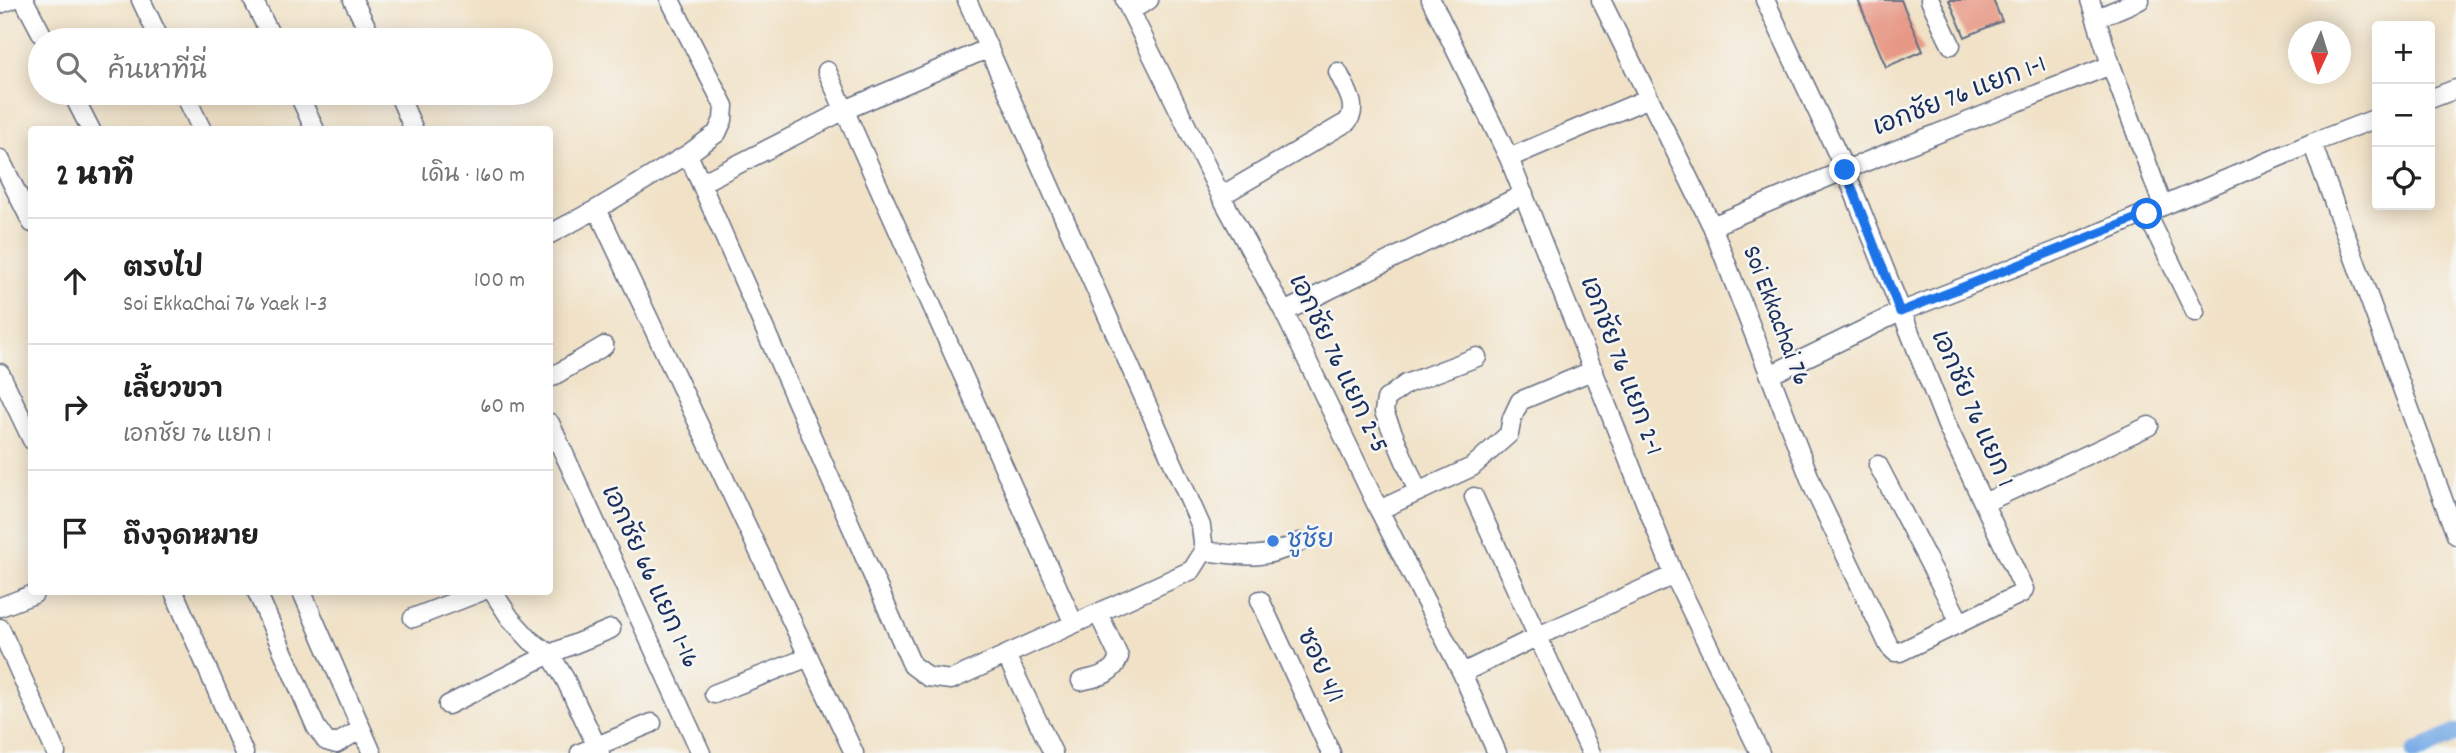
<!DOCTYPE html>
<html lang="th">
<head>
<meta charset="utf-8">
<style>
	body { margin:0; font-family:Dekko,"Playpen Sans Thai",sans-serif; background:#f2f2f2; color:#222 }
	.controls { position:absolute; right:21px; top:21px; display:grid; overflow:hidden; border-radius:7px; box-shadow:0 4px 18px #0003 }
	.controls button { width:63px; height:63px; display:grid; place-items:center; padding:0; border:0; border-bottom:2px solid #e0e0e0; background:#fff; color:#222; font:35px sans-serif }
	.compass { position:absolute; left:2288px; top:21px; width:63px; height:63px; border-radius:50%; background:#fff; box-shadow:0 4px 18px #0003; rotate:184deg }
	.stop { position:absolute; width:21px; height:21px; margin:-16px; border:5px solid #1a73e8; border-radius:50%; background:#fff }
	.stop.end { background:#1a73e8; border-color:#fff; box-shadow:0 2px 7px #0008 }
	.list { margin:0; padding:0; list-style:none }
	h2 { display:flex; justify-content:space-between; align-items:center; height:91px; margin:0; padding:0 28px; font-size:30px }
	h2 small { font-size:23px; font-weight:400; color:#767676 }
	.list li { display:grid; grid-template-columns:46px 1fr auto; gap:21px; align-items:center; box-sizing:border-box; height:126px; padding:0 28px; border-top:2px solid #e0e0e0 }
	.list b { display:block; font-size:26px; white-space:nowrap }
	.list p { margin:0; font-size:23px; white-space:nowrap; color:#767676 }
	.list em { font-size:23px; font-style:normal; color:#767676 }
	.icon { flex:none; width:38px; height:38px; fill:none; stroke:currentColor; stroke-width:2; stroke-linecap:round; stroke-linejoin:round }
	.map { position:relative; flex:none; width:2456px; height:753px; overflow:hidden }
	.search { position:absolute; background:#fff; box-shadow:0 4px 18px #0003; left:28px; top:28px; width:525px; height:77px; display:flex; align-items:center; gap:18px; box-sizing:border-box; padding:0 24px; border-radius:38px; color:#767676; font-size:26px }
	.panel { position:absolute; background:#fff; box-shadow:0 4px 18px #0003; left:28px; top:126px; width:525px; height:469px; border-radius:7px }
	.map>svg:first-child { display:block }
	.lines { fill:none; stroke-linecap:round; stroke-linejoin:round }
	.canal { stroke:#79ace6; stroke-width:18 }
	.building { fill:#e79986 }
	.minor-casing { stroke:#666e83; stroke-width:21 }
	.minor { stroke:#fff; stroke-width:18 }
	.route { stroke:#1a73e8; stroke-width:9 }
	.shop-dot { fill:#3f7fe0; stroke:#f6f6f2; stroke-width:2.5 }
	.labels { text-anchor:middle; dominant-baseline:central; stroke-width:5; stroke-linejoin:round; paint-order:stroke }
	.street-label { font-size:26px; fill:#1b2f5e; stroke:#f6f6f2 }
	.shop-label { font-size:26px; fill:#366cbe; stroke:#f6f6f2; text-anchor:start }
</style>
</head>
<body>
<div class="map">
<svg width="2456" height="753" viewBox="0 0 2456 753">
	<rect width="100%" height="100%" fill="#f6f6f2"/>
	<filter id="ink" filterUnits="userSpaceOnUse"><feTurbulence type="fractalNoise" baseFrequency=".0143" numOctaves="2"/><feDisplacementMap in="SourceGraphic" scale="14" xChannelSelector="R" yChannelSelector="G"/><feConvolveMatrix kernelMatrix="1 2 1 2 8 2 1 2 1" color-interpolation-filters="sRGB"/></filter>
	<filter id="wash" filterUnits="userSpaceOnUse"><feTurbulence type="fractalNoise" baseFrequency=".00686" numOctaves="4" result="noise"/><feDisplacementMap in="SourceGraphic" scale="28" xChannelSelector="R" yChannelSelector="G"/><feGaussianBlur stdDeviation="1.57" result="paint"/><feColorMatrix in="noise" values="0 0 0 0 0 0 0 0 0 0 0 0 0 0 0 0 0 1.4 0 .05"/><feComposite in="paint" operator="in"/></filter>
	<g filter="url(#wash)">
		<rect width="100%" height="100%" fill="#f1e2c7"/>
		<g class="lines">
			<path class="canal" d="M2415,753L2456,733"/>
		</g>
		<g id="blocks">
			<path class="building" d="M1858,0H1901L1923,51L1886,67Z
				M1949,0H1993L2002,21L1965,37Z"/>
		</g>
	</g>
	<g filter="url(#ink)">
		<use href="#blocks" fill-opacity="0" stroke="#666e83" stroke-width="2"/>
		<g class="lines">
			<defs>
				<path id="minor" d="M24,0L45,40
					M141,0L160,40
					M253,0L273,40
					M353,0L373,40
					M1125,0L1221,196L1284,312L1379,510L1462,673L1497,753
					M1431,0L1509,158L1674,575L1760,753
					M1601,0L1712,226L1814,489L1889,646L1895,652H1900L2022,593L2024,589L1948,428L1845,170L1765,0
					M1930,0L1951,45
					M2090,0L2111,65L2163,206
					M0,4L11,0
					M1130,11L1149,0
					M2097,18L2140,0
					M827,71L1074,624
					M72,93L91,130
					M184,93L202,130
					M298,93L315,130
					M398,93L414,130
					M2430,99L2456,89
					M2312,143L2456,535
					M688,154L912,665L928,677L951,680L1192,570L1204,551L1201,526L967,0
					M1509,158L1649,98
					M0,159L32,223
					M701,183L845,110L989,48
					M1221,196L1347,122C1360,107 1345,88 1338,72
					M597,209L854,753
					M2147,214L2195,312
					M1712,226L1845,170L2111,65
					M550,234L597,209L688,154L717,133L723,120L724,106L670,0
					M1284,312L1524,194
					M0,373L32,440
					M1770,375L1900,312L2066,247L2312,143L2377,118
					M550,378L604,346
					M550,423L701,753
					M1878,465L1960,622
					M1418,492L1384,412L1386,399L1406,384L1477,357
					M1474,497L1591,753
					M1984,503L2149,426
					M1379,510L1472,467L1509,434L1512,418L1520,401L1594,370
					M1204,551C1245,556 1262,561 1300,542
					M174,592L244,753
					M257,592L316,727L326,741L336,744L361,729
					M302,592L372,753
					M493,592L510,618L531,641L550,654L565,679L600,753
					M1260,600L1331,753
					M0,607L34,594
					M413,618L480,592
					M0,628L56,753
					M1006,655L1053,753
					M1462,673L1536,637L1674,575
					M1081,681C1098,677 1113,675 1119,657L1098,613
					M714,694L809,657
					M448,705L550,654L611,629
					M580,753L652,723"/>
			</defs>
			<use href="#minor" class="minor-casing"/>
			<use href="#minor" class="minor"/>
		</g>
	</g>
	<g class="lines" filter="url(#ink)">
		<path class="route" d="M1845,170L1900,312L2147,214"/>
	</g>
	<circle class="shop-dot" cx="1273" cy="541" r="7"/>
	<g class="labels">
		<g class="street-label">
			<text transform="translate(1960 97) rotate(-21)">เอกชัย 76 แยก 1-1</text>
			<text transform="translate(1775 316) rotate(69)">Soi Ekkachai 76</text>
			<text transform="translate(1337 364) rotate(64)">เอกชัย 76 แยก 2-5</text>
			<text transform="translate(1620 366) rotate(69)">เอกชัย 76 แยก 2-1</text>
			<text transform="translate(1971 409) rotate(66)">เอกชัย 76 แยก 1</text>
			<text transform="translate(649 577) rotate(65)">เอกชัย 66 แยก 1-16</text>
			<text transform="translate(1319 666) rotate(65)">ซอย 4/1</text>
		</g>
		<g class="shop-label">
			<text x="1287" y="541">ชูชัย</text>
		</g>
	</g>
</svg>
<div class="controls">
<button>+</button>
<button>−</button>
<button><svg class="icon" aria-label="locate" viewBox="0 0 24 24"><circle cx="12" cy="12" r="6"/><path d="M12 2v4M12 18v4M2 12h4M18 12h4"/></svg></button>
</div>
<svg class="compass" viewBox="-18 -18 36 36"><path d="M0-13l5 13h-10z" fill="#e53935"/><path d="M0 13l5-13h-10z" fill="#767676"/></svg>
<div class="stop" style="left:2147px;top:214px"></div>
<div class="stop end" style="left:1845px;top:170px"></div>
<div class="search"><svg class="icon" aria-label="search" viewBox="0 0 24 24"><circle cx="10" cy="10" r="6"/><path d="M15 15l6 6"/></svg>ค้นหาที่นี่</div>
<section class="panel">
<h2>2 นาที<small>เดิน · 160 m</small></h2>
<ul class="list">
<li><svg class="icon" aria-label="ahead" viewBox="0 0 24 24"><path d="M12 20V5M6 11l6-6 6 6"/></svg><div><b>ตรงไป</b><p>Soi EkkaChai 76 Yaek 1-3</p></div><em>100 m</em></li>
<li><svg class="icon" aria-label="right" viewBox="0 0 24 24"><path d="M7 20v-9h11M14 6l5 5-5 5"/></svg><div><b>เลี้ยวขวา</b><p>เอกชัย 76 แยก 1</p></div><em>60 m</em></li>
<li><svg class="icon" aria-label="arrive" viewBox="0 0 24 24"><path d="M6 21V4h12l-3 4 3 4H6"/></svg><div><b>ถึงจุดหมาย</b></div></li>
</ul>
</section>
</div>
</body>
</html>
